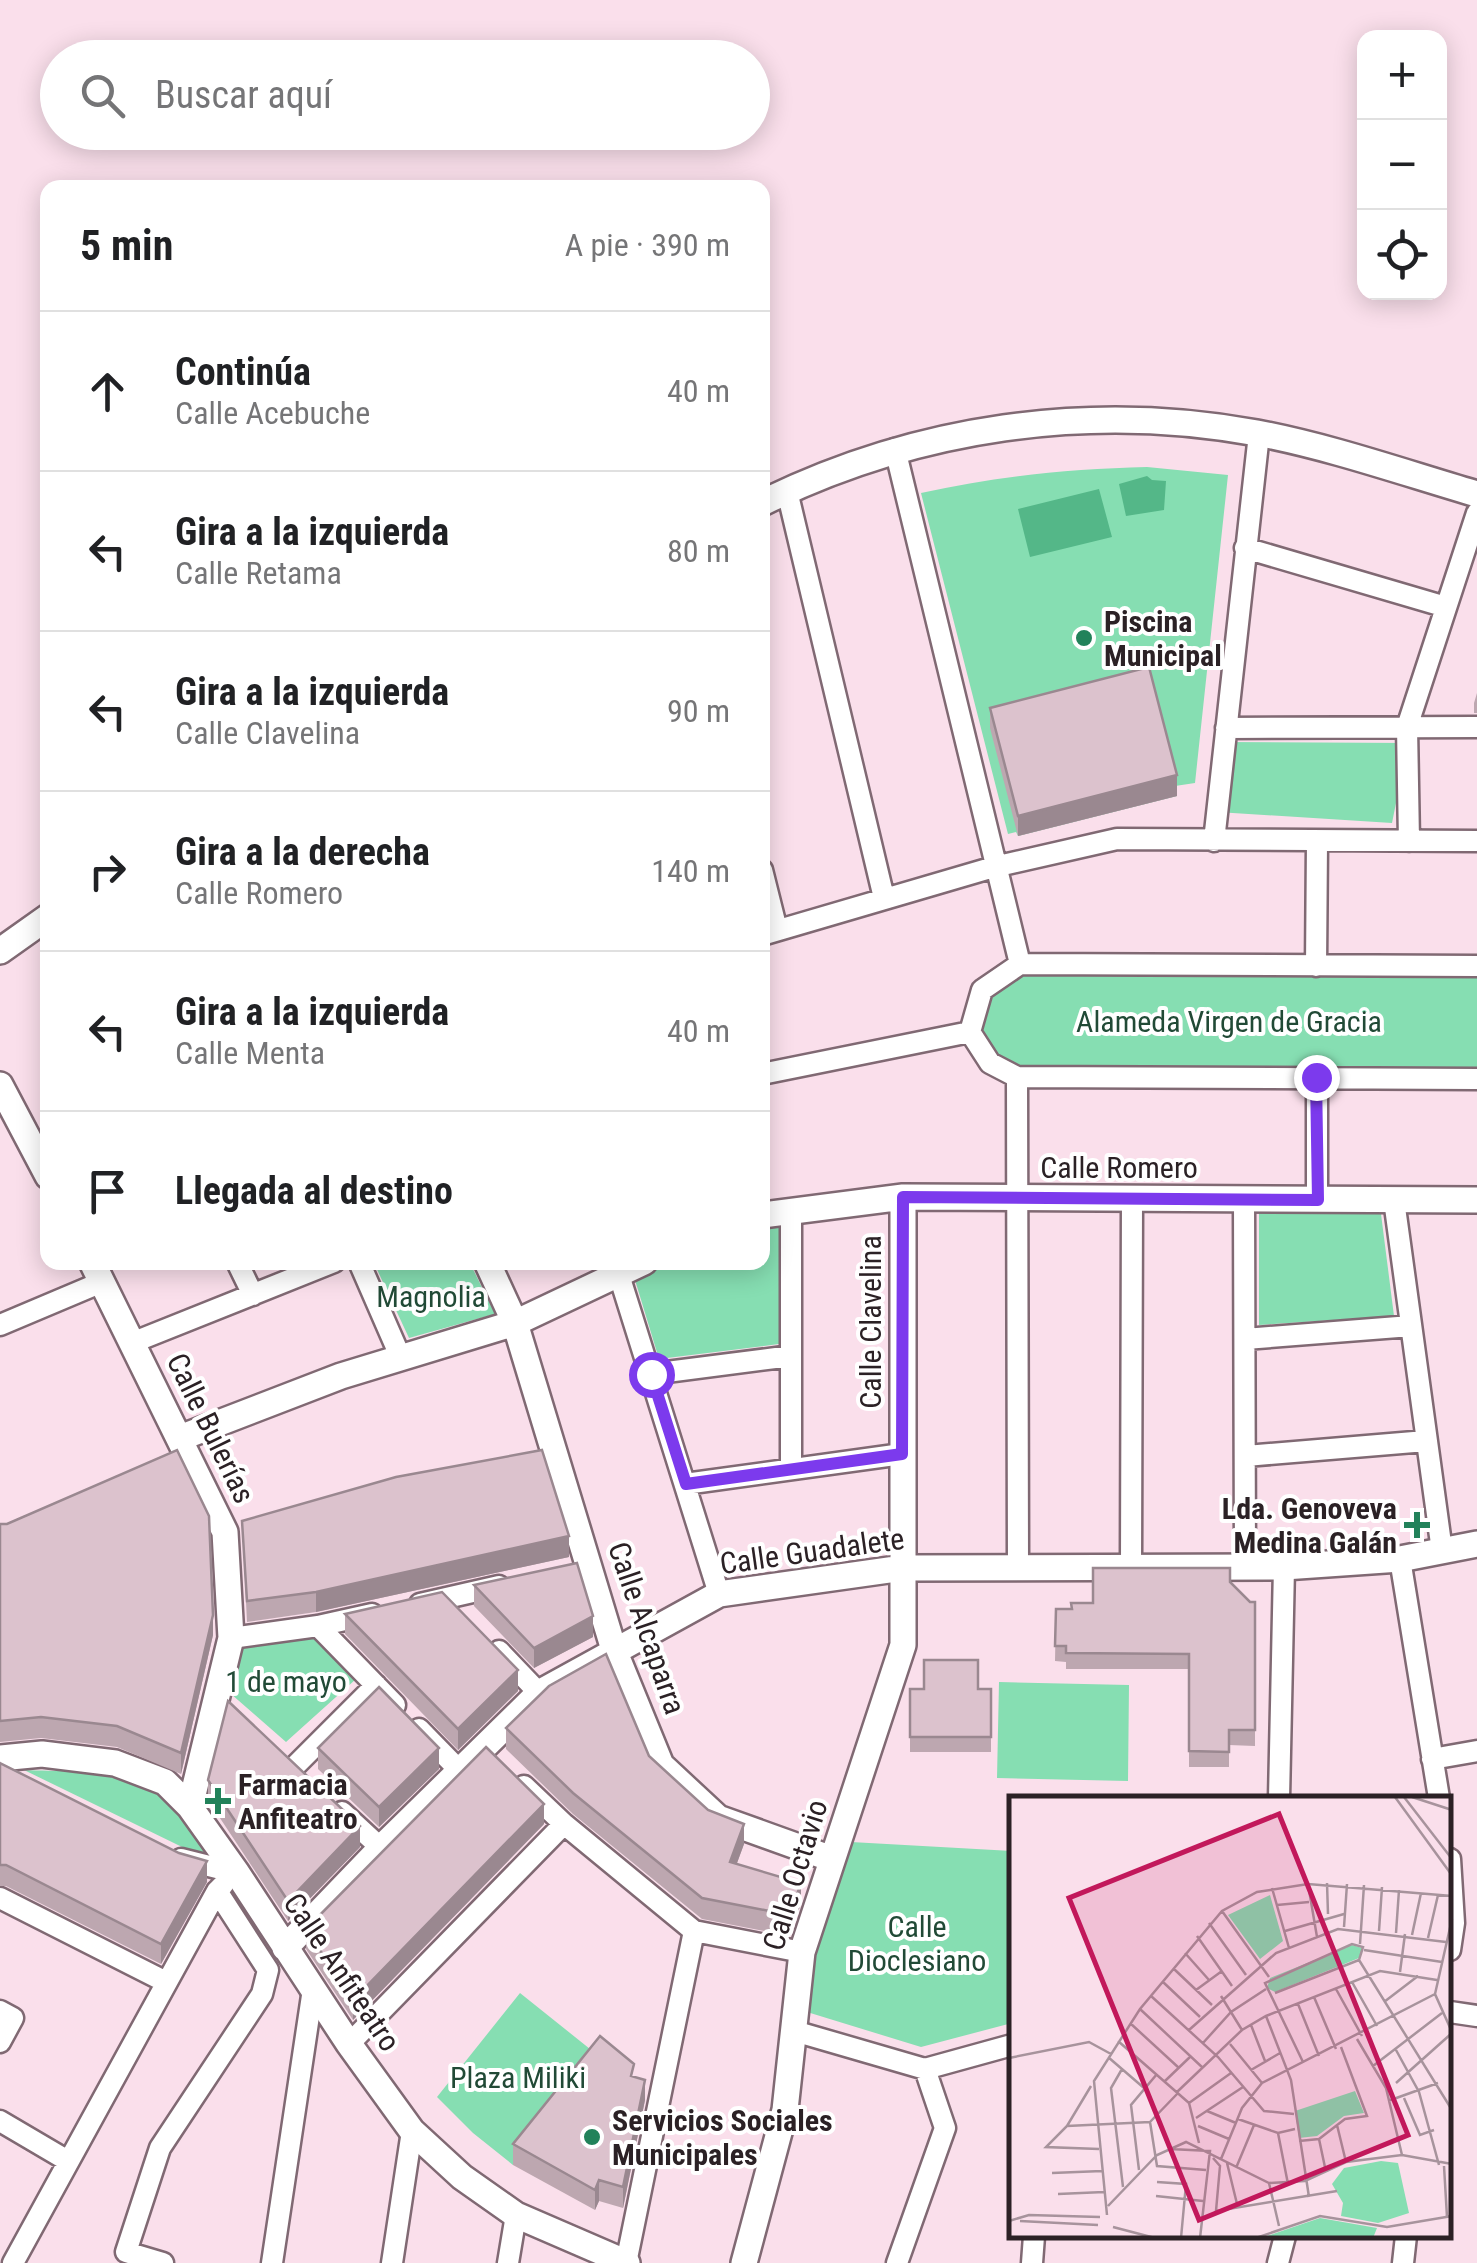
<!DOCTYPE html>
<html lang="es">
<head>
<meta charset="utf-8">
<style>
	body { margin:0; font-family:"Roboto Condensed",sans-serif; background:#f2f2f2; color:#202124 }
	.controls { position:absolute; right:30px; top:30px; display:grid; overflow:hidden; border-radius:20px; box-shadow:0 5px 25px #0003 }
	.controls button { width:90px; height:90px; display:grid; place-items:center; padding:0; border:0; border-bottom:2px solid #e0e0e0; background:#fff; color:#202124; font:50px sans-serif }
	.stop { position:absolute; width:30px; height:30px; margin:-22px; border:8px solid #7c3aed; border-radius:50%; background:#fff }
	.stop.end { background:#7c3aed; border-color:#fff; box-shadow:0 2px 10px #0008 }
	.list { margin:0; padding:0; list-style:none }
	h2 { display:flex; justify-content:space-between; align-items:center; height:130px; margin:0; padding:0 40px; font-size:42px }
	h2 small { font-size:32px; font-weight:400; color:#757577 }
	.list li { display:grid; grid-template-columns:65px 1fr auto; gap:30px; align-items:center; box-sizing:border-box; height:160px; padding:0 40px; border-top:2px solid #e0e0e0 }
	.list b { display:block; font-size:38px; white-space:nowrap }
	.list p { margin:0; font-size:32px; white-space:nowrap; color:#757577 }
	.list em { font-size:32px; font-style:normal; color:#757577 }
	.icon { flex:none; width:55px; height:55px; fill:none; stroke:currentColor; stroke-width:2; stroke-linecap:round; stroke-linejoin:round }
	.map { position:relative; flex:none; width:1477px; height:2263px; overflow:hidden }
	.search { position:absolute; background:#fff; box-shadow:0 5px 25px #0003; left:40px; top:40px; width:730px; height:110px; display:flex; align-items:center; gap:25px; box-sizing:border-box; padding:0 35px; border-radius:55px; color:#757577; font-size:38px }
	.panel { position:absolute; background:#fff; box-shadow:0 5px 25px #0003; left:40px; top:180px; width:730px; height:1090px; border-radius:20px }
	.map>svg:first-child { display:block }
	.green { fill:#86deb2 }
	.water { fill:#54b788 }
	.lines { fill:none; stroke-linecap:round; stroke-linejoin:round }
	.minor-casing { stroke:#806973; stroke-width:25 }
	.tertiary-casing { stroke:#806973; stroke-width:30 }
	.minor { stroke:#fff; stroke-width:20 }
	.tertiary { stroke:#fff; stroke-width:25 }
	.wall { fill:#bda7b0 }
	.shaded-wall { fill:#9a8890 }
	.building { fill:#dcc2cd; stroke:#9a8890; stroke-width:2.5 }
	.route { stroke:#7c3aed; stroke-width:12 }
	.poi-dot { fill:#22825a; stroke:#fff; stroke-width:4 }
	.labels { text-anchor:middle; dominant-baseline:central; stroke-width:8; stroke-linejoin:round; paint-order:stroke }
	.poi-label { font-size:30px; font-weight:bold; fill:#2b2125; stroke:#fff; text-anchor:start }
	.park-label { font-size:30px; fill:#214a36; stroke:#fff }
	.street-label { font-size:30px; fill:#2b2125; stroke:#fff }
	.inset-road { fill:none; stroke:#a7939c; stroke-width:2.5 }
	.view { fill:#c2185b; fill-opacity:0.15; stroke:#c2185b; stroke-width:5 }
	.inset-edge { fill:none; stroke:#2b2125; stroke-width:5 }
</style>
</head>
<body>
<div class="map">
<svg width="1477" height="2263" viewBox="0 0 1477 2263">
	<rect width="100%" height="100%" fill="#fadfeb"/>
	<path class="green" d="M1147,467L1228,475L1195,783L1175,786L1177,796L1018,836L1016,832L1008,834L921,493C997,476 1070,469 1147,467Z
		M1224,742L1408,743L1392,823L1217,812Z
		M1023,973L1477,974V1068H1019L993,1056L981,1029L988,994Z
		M1259,1213L1381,1214L1394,1316L1259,1325Z
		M779,1226V1344L659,1359L635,1280L671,1263L762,1262L763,1228Z
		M374,1263H470L495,1314L409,1338Z
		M316,1630L356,1679L286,1742L223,1687L230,1644Z
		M999,1682L1129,1685L1128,1781L997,1778Z
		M24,1770C70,1772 141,1768 176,1805C191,1823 203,1845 217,1864Z
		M851,1842L1012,1851V2023L921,2047L807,2012L818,1939Z
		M520,1993L600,2057L513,2165L473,2133L437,2097Z"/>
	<path class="water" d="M1147,476L1152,480L1166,481L1164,510L1126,516L1119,484Z
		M1099,489L1112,537L1030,557L1018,509Z"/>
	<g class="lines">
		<defs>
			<path id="minor" d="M895,449L1020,964
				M787,491L884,898
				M1245,548L1446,607
				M1226,728L1477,727
				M1214,841L1259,434
				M1409,841L1407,727L1477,513
				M762,870L777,930
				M762,935L994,867L1117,839L1477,841
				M1316,966L1317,842
				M1477,966L1020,964L982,990L970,1032L990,1063L1017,1077L1477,1079
				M762,1074L970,1032
				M1017,1077L1018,1566
				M1317,1077V1199
				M1244,1199L1245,1567
				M1394,1200L1442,1551
				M237,1262L253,1295
				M359,1262L400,1356
				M619,1275L719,1594
				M0,1325L102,1282
				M1245,1339L1411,1326
				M134,1342L334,1262
				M651,1374L791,1356
				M1246,1456L1426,1441
				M791,1468V1212
				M685,1484L902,1454
				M1400,1559L1439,1798
				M1131,1567L1132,1199
				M420,1604L499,1586
				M318,1626L395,1705
				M231,1638L318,1626L372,1614
				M499,1651L539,1693
				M419,1729L460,1771
				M1432,1759L1477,1751
				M295,1766L376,1685
				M524,1786L564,1824L694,1931L802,1952
				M1279,1798L1284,1567
				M342,1812L381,1848
				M181,1859L237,1873
				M1450,1859L1454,1923L1450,1950
				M0,1898L166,1982
				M0,2011L13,2018L0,2042
				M1450,2012L1477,2016
				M794,2031L925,2069L1012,2045
				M349,2044L564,1824
				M0,2121L68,2161
				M13,2263L217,1891L223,1885
				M163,2263L126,2252L160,2148L262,1994L268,1970L217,1891
				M272,2263L313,1989
				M392,2263L412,2131
				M508,2263L516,2215
				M626,2263L694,1931
				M897,2263L945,2128L925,2069
				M1032,2263L1034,2236
				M1278,2263L1285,2236
				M1403,2263L1406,2236"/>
			<path id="tertiary" d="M762,503C916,427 1089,402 1257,433C1331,447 1405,473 1477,494
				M0,951L48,917
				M0,1085L48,1176
				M762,1215L903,1197L1477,1200
				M92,1262L225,1532L231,1638L190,1807
				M487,1262L515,1323L614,1650L661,1765L718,1818L832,1859
				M180,1438L341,1376L515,1323L644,1262
				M0,1758L42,1754L115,1763L165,1782L190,1807L237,1873L349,2044L412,2131L462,2177L516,2215L627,2263
				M285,1948L381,1848L539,1693L719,1594L903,1568L1284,1567L1400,1559L1477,1544
				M744,2263L785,2110L802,1952L903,1645V1197"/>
		</defs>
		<use href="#minor" class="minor-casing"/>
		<use href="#tertiary" class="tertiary-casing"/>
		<use href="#minor" class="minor"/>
		<use href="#tertiary" class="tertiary"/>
	</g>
	<path class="wall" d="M1477,693V713H1474V703Z
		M990,708L1177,796L1018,836L990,728Z
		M242,1521L569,1557L316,1612L247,1622Z
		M0,1524L213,1635L181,1774L117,1747L41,1738L0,1742Z
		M1230,1582L1250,1602H1255V1746L1229,1745V1767H1189V1669H1066V1662L1055,1661L1056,1609H1072L1093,1603Z
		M474,1585L593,1637L534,1668L474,1606Z
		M345,1614L518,1691L458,1750L345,1634Z
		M910,1689H991V1752H910Z
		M506,1728L649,1756L744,1844L737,1863L801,1903L790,1936L702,1919L573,1814L506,1749Z
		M318,1748L439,1769L379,1827L318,1769Z
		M0,1763L207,1882L161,1964L6,1886H0Z
		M208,1780L360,1847L288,1921L208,1800Z
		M544,1824L353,2020L306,1949V1929Z
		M634,2077L645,2100L623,2208L599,2201L595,2210L513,2165V2144Z"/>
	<path class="shaded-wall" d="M1177,775V796L1018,836V816Z
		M569,1536V1557L316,1612V1592Z
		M213,1615V1635L181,1774V1753Z
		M593,1616V1637L534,1668V1648Z
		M518,1670V1691L458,1750V1729Z
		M439,1748V1769L379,1827V1807Z
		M544,1804V1824L353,2020V2000Z
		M744,1824V1844L730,1882V1862Z
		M360,1826V1847L288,1921V1901Z
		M207,1861V1882L161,1964V1944Z
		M801,1883V1903L790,1936V1915Z
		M645,2080V2100L623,2208V2187Z
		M599,2180V2201L595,2210V2190Z"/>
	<path class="building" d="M1149,667L1177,775L1018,816L990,708Z
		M177,1450L209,1516L213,1615L181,1753L117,1726L41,1717L0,1721V1524H7Z
		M542,1450L569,1536L316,1592L247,1601L242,1521L396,1477Z
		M577,1563L593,1616L534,1648L474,1585Z
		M1093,1568H1230V1582L1250,1602H1255V1730H1229V1752L1189,1751V1654L1066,1653V1646H1055L1056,1609H1072L1071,1603H1093Z
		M442,1592L518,1670L458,1729L345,1614Z
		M606,1654L649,1756L708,1810L744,1824L730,1862L801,1883L790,1915L702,1898L573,1793L506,1728L549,1686Z
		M924,1660H978V1689H991V1737H910V1689H924Z
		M379,1687L439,1748L379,1807L318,1748Z
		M228,1701L360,1826L288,1901L208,1780Z
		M486,1747L544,1804L353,2000L306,1929Z
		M0,1763L179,1853L207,1861L161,1944L6,1865H0Z
		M600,2036L634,2064L631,2076L645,2080L623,2187L599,2180L595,2190L513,2144Z"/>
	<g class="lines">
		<path class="route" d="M651,1374L686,1484L902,1454L903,1197L1318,1200L1316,1077"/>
	</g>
	<g class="poi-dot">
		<circle cx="1084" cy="638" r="10"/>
		<path d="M1412 1510h10v10h10v10h-10v10h-10v-10h-10v-10h10z"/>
		<path d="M213 1786h10v10h10v10h-10v10h-10v-10h-10v-10h10z"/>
		<circle cx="592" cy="2137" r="10"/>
	</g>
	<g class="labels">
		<g class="poi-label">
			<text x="1104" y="621">Piscina<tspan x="1104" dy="34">Municipal</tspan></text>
			<text x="1397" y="1508" text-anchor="end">Lda. Genoveva<tspan x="1397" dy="34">Medina Galán</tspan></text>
			<text x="238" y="1784">Farmacia<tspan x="238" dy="34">Anfiteatro</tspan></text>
			<text x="612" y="2120">Servicios Sociales<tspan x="612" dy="34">Municipales</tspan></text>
		</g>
		<g class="park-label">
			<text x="1229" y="1021">Alameda Virgen de Gracia</text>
			<text x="431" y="1296">Magnolia</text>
			<text x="286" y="1681">1 de mayo</text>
			<text x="917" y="1926">Calle<tspan x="917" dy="34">Dioclesiano</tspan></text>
			<text x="518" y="2077">Plaza Miliki</text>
		</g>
		<g class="street-label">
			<text x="1119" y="1167">Calle Romero</text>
			<text transform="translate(870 1322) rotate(-90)">Calle Clavelina</text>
			<text transform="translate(211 1428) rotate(64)">Calle Bulerías</text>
			<text transform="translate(812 1551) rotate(-8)">Calle Guadalete</text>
			<text transform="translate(647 1628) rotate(71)">Calle Alcaparra</text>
			<text transform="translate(795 1875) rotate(-73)">Calle Octavio</text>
			<text transform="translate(342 1972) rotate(56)">Calle Anfiteatro</text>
		</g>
	</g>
	<g transform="translate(1009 1796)">
		<rect width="442" height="442" fill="#fadfeb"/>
		<path d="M261,99L274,145L251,163L219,119ZM343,149L353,152L350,162L266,196L258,192L261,182ZM346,295L355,317L335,320L308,340L290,342L286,315ZM372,365L389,367L400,417L369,427L332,420L334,407L323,388L335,372ZM311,422L368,432L364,442H252Z" fill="#86deb2"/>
		<path class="inset-road" d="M386,1L442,78M395,1L443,63M403,1L443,14M318,87L319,118M299,88L308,141M263,92L280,152M268,109L300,106M213,115L260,181M443,123L426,198L443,236M200,127L237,179M335,131L338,88M276,135L335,118M370,135L373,91M387,137L390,94M403,139L412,97M188,140L223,190M419,142L429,99M351,148L355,89M355,154L433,166M176,157L200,184M350,164L443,314M165,173L203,209M391,176L396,138M154,186L191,221M343,186L368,230M327,193L353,240M187,194L213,175M266,197L350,164L354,151L343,148L256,187L294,266M142,200L209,261L255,315L285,318M212,200L233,234M305,201L327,253M375,206L409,180M289,208L310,260M131,213L194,272M257,220L282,284L300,401M121,227L170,272M242,229L256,265M180,234L267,157L329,133L437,146M348,243L377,292L393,359M109,245L180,307L190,347M194,247L222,216L257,193M221,248L253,287M387,254L410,296L430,369M99,261L135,292M0,262L80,246L102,258M364,270L433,217M113,273L102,292L114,391M242,274L271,257M156,285L182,260M387,287L443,237M82,290L58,330L37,351L90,353M168,296L233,234L257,220L371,175L428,184M395,302L411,339L425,334M379,305L429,287M180,307L222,277M198,315L227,327M187,322L234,291M229,323L269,337L286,333M141,326L148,370L197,374M141,326L169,297M328,329L337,366M58,330L141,326M189,330L220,343M269,337L279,388M310,343L317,376M290,345L310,343L336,323L358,320L332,251M161,353L201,355L191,442M204,362L211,370L207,415L328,395M212,363L233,312L253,287L426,198M218,367L229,412M435,370L438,421M227,372L245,329M130,374L122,309L148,278M43,377L93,375M148,386L177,388L172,442M260,387L270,430M49,398L95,396M147,400L194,405M99,410L148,359L177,346L260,387L296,385L337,366L393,359L443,368M98,419L85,285L131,213L213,115L248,96L299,88L443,100M0,425L20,419L91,421M11,425L89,429M104,431L146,442M247,442L311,420L378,431L443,420"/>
		<path class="view" d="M270,18L399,339L190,424L60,102Z"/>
		<rect width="442" height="442" class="inset-edge"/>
	</g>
</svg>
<div class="controls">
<button>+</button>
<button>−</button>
<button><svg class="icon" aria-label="locate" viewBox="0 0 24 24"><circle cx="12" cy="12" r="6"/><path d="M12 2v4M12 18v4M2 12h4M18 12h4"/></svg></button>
</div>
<div class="stop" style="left:651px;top:1374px"></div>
<div class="stop end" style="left:1316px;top:1077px"></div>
<div class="search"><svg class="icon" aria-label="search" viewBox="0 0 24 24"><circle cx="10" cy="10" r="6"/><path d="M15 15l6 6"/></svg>Buscar aquí</div>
<section class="panel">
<h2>5 min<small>A pie · 390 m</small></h2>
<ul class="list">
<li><svg class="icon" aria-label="ahead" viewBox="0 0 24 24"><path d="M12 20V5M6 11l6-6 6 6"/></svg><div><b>Continúa</b><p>Calle Acebuche</p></div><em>40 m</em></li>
<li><svg class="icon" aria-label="left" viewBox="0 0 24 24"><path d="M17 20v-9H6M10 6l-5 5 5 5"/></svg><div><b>Gira a la izquierda</b><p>Calle Retama</p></div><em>80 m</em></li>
<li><svg class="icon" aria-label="left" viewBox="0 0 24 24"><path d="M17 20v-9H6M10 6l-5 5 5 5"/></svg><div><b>Gira a la izquierda</b><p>Calle Clavelina</p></div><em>90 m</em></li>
<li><svg class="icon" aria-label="right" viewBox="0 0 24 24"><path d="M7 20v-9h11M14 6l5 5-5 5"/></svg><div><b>Gira a la derecha</b><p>Calle Romero</p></div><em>140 m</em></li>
<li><svg class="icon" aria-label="left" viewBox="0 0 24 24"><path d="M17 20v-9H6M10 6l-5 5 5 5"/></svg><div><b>Gira a la izquierda</b><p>Calle Menta</p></div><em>40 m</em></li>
<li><svg class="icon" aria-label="arrive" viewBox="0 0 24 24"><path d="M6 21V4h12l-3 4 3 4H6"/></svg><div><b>Llegada al destino</b></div></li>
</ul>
</section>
</div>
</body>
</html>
